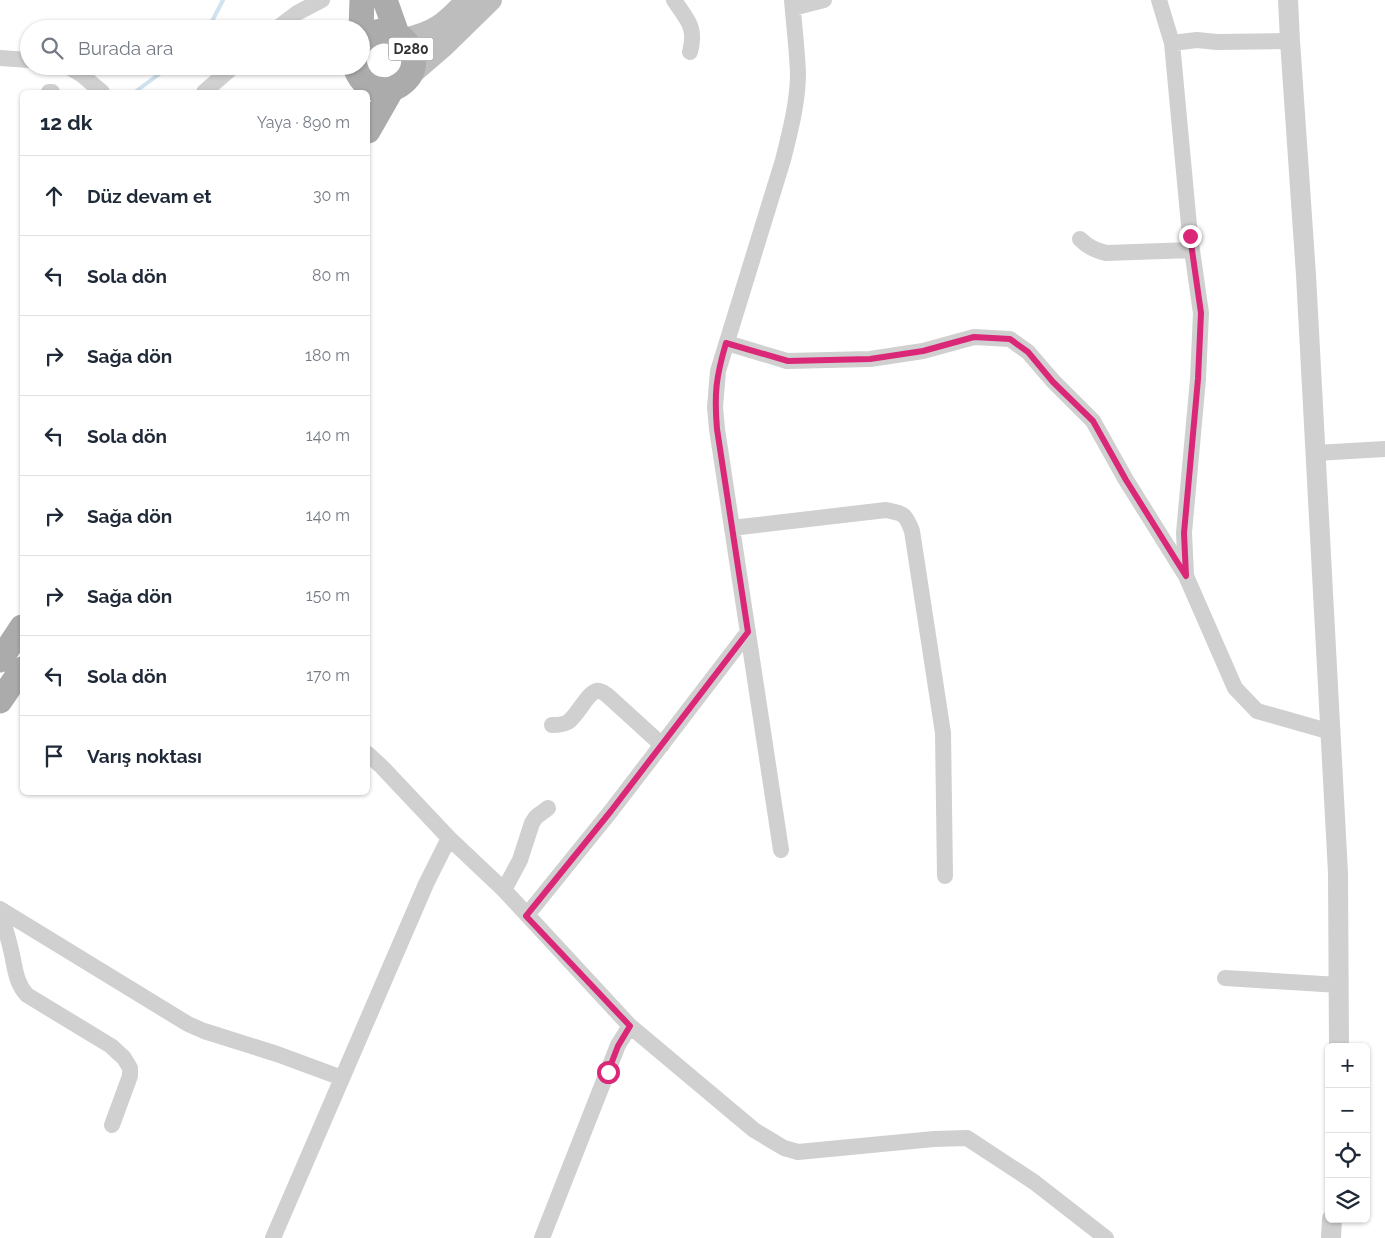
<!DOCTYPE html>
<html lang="tr">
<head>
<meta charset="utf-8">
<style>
	body { margin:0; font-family:Raleway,sans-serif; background:#f2f2f3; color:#1f2937 }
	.controls { position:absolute; right:15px; bottom:15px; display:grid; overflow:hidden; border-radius:8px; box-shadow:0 1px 4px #0004 }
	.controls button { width:45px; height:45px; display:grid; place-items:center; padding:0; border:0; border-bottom:1px solid #e0e1e3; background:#fff; color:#1f2937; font:25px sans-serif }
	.stop { position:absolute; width:15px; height:15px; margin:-11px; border:4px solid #db2777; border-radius:50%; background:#fff }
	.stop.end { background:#db2777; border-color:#fff; box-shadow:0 1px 5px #0008 }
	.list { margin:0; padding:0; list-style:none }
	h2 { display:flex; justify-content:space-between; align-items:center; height:65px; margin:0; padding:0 20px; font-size:21px }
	h2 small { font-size:16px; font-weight:400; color:#747a83 }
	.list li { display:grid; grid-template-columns:32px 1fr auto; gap:15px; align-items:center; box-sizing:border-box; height:80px; padding:0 20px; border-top:1px solid #e0e1e3 }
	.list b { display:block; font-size:19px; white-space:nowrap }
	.list em { font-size:16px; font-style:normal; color:#747a83 }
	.icon { flex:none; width:28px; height:28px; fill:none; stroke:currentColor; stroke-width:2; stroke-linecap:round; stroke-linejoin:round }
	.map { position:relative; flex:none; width:1385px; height:1238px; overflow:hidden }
	.search { position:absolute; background:#fff; box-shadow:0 1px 4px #0004; left:20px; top:20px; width:350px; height:55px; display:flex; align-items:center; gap:12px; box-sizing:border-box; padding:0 18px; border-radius:28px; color:#747a83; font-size:19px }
	.panel { position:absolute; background:#fff; box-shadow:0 1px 4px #0004; left:20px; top:90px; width:350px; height:705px; border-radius:8px }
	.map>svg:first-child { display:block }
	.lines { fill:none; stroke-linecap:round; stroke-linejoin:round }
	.stream { stroke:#cfe2ee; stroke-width:4 }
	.minor { stroke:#d0d0d0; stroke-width:16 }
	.tertiary { stroke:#d0d0d0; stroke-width:20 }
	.secondary { stroke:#bdbdbd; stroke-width:22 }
	.primary { stroke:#ababab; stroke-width:25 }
	.route { stroke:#db2777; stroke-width:6 }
	.labels { text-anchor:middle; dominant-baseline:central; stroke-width:5; stroke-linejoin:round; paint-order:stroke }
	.shield { fill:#fff; stroke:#707070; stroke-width:1 }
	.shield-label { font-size:14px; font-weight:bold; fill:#333 }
</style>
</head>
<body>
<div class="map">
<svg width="1385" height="1238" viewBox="0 0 1385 1238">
	<rect width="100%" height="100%" fill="#fff"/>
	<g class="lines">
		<path class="stream" d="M208,29L223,0
			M135,92L170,66"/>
		<path class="minor" d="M674,0C686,19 697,26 690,52
			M1159,0L1172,43L1190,236L1201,313L1198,379L1184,533L1186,574
			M793,8L824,0
			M276,29L297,13L322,0
			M1172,43L1197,40L1217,42L1290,41
			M0,58L29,60
			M67,66L82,75L102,92
			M49,92H52
			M204,92L234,66
			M1080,239C1088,247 1095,250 1106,253L1192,250
			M727,343L787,361L870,359L923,351L974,337L1010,339L1028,352L1053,381L1093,421L1126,480L1186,576L1235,688L1257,711L1331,732
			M1316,453L1385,449
			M732,528L886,510C904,514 905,513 912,531L943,733L945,876
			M552,725C558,725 563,725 568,722C577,716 587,694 596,691C600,690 604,693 607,695L662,745
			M368,754L382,767L449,838L504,890L630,1026L754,1130L784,1148L798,1152L934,1139L967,1138L1034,1182L1106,1238
			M781,850L717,429L715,407L718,371L783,160C790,132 798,102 798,73C797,49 794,24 792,0
			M504,890L520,860L532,823L536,817L548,808
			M0,909L188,1024L204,1031L277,1054L342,1078
			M0,911C4,924 8,937 11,950C15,966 15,982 27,995L111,1046L124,1058L130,1068V1076L112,1125
			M527,915L611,811L748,632
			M1225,978L1339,985
			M273,1238L426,884L449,838
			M542,1238L618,1045L630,1026"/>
		<path class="tertiary" d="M1288,0L1290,41L1306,275L1338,873L1339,1047
			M1331,1238L1332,1219"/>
		<path class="secondary" d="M404,39C436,32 445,23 467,0
			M408,77L444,46L491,0"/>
		<path class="primary" d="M385,0L397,34
			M361,29L362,0
			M355,66C358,78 366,87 378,89C386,91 394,89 400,85C436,61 393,8 361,42
			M368,131L392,89
			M0,660L22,627
			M0,701L22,669"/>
	</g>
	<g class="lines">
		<path class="route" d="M608,1072L618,1046L630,1026L526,916L611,811L748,632L717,429C714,394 716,377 726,343L788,361L870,359L923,351L974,337L1010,339L1028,352L1053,382L1093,421L1126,480L1186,576L1184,533L1198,379L1201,313L1190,236"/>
	</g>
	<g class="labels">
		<rect class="shield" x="388.5" y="37.5" width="45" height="23" rx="4"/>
		<g class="shield-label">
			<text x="411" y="49">D280</text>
		</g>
	</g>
</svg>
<div class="controls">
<button>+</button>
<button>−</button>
<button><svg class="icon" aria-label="locate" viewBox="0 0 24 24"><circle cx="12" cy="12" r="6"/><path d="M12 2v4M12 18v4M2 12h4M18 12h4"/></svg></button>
<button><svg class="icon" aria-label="layers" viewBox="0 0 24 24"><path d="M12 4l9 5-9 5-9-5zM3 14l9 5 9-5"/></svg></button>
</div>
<div class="stop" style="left:608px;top:1072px"></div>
<div class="stop end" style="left:1190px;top:236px"></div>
<div class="search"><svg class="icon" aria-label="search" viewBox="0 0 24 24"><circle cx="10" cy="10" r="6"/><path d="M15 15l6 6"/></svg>Burada ara</div>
<section class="panel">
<h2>12 dk<small>Yaya · 890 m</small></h2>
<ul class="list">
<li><svg class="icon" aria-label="ahead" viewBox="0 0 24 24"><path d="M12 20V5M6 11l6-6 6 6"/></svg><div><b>Düz devam et</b></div><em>30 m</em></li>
<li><svg class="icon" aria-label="left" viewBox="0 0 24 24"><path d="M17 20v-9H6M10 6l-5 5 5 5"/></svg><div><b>Sola dön</b></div><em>80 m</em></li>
<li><svg class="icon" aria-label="right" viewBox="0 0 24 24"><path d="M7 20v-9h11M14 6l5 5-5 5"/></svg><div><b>Sağa dön</b></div><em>180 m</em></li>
<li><svg class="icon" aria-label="left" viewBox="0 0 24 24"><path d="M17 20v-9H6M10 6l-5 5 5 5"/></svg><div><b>Sola dön</b></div><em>140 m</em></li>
<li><svg class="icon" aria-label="right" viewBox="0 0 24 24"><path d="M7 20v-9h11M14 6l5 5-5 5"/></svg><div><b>Sağa dön</b></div><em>140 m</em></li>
<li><svg class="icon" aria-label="right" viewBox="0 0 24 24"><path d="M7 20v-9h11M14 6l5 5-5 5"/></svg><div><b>Sağa dön</b></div><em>150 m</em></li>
<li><svg class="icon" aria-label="left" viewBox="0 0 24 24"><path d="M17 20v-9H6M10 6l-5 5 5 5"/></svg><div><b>Sola dön</b></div><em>170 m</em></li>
<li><svg class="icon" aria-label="arrive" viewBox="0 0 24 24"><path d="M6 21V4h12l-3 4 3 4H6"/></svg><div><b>Varış noktası</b></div></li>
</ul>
</section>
</div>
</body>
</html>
